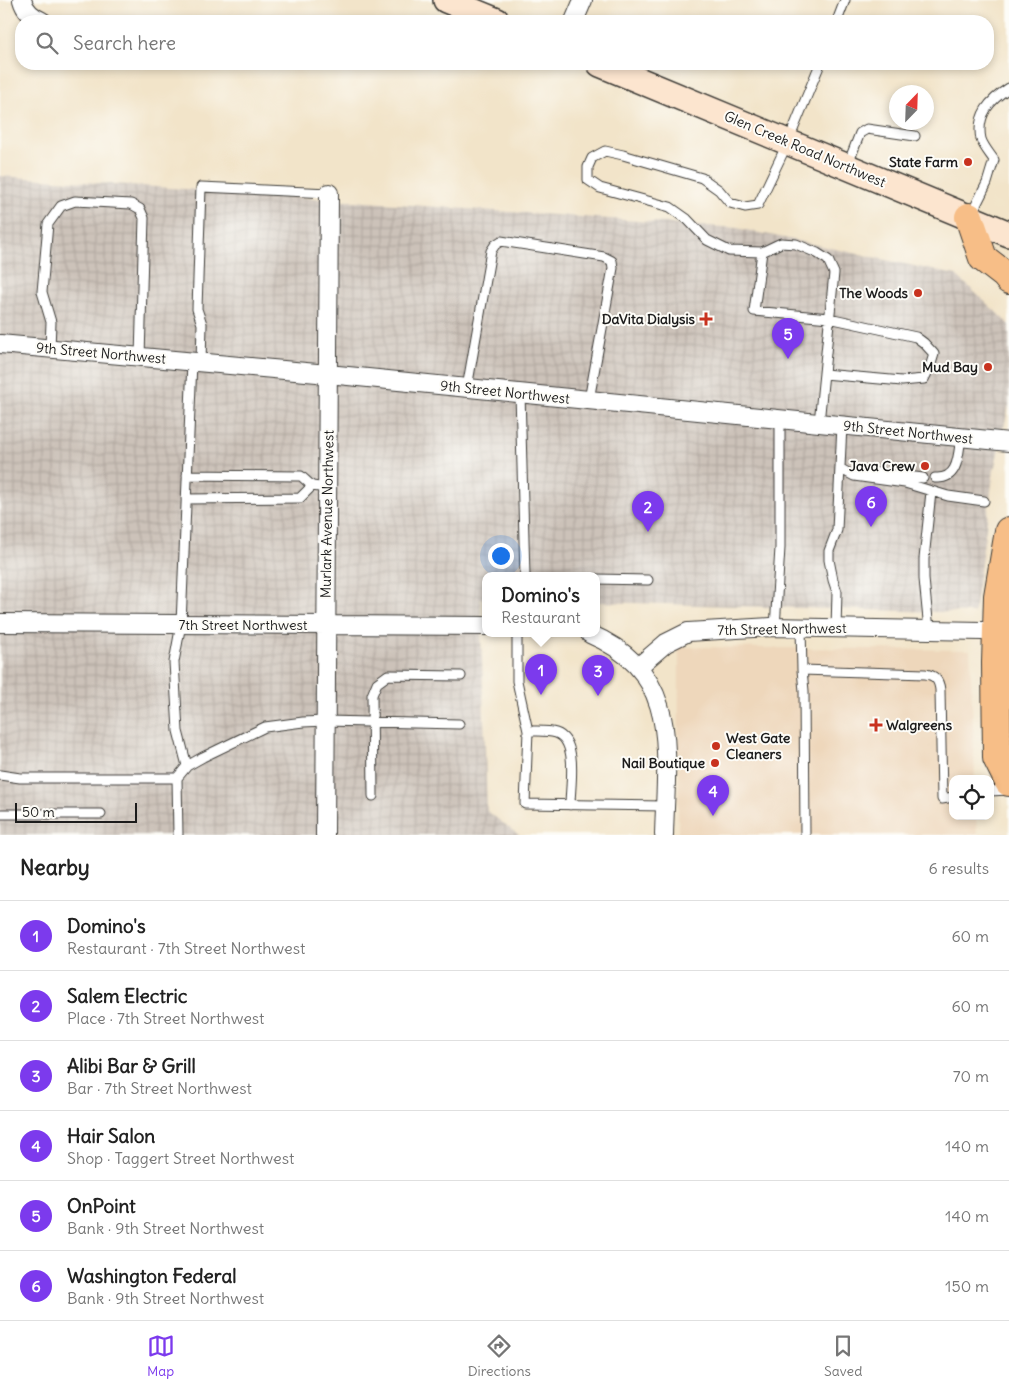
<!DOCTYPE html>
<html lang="en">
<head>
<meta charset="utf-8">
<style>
	body { margin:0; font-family:Delius,sans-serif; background:#f6f6f6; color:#222 }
	.controls { position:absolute; right:15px; bottom:15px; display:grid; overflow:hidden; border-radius:10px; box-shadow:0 2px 8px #0003 }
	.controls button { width:45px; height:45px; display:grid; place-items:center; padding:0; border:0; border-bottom:1px solid #e0e0e0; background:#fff; color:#222; font:25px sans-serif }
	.compass { position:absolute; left:889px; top:85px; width:45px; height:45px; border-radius:50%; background:#fff; box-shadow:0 2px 8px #0003; rotate:23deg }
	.scale { position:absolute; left:15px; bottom:12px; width:122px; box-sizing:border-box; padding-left:5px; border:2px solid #1c1c1c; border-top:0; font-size:14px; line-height:18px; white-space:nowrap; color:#1c1c1c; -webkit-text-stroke:4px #fdfcf7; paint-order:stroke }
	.you { position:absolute; left:500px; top:555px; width:18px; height:18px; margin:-12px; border:4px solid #fff; border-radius:50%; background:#1a73e8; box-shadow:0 0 0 8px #1a73e833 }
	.badge { display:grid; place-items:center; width:32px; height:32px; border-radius:50%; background:#7c3aed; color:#fff; font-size:16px; font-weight:700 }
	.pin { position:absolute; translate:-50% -41px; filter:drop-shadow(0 1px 2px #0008) }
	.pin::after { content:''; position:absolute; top:26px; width:18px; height:15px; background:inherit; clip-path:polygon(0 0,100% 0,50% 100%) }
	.popup { position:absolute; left:482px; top:572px; width:118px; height:65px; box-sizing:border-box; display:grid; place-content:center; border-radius:10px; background:#fff; filter:drop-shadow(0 1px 4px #0005); font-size:16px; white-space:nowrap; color:#767676 }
	.popup b { font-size:19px; color:#222 }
	.popup::after { content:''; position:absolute; left:50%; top:100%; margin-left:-10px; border:10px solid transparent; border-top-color:#fff }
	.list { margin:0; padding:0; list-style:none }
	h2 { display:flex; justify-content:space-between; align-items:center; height:65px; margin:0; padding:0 20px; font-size:21px }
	h2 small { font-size:16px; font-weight:400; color:#767676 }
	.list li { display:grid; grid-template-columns:32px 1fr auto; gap:15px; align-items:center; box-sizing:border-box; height:70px; padding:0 20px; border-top:1px solid #e0e0e0 }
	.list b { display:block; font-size:19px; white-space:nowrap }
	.list p { margin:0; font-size:16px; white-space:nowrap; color:#767676 }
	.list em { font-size:16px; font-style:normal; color:#767676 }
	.icon { flex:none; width:28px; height:28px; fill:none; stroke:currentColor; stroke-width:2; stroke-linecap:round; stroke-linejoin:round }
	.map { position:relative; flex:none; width:1009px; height:835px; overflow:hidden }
	.search { position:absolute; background:#fff; box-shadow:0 2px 8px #0003; left:15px; right:15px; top:15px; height:55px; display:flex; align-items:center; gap:12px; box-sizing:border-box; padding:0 18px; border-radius:20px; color:#767676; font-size:19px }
	.sheet { height:485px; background:#fff }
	nav { display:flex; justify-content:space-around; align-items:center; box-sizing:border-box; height:70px; border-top:1px solid #e0e0e0; background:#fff; font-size:14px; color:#767676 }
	nav a { display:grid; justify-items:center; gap:2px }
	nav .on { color:#7c3aed }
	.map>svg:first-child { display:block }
	.built { fill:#eed7bb }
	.industrial { fill:url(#industrial-grid) }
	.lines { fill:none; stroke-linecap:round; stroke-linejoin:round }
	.lane-casing { stroke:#3c3a36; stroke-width:11 }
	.street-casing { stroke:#3c3a36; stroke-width:20 }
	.secondary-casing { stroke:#3c3a36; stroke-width:28 }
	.primary-casing { stroke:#3c3a36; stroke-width:30 }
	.lane { stroke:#fff; stroke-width:9 }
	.street { stroke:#fff; stroke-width:18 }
	.secondary { stroke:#fce5cf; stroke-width:25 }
	.primary { stroke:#f7be87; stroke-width:28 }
	.poi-dot { fill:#c8321e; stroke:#fdfcf7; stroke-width:2 }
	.labels { text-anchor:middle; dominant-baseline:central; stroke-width:4; stroke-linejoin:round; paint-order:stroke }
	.street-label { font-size:14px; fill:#1c1c1c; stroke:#fdfcf7 }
	.poi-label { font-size:14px; font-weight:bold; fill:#1c1c1c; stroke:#fdfcf7; text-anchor:end }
</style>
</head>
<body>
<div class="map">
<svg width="1009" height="835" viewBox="0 0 1009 835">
	<defs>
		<pattern id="industrial-grid" width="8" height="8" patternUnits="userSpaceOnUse" patternTransform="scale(1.25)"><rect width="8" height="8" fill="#ccc2b9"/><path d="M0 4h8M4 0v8" fill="none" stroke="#afa69e"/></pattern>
	</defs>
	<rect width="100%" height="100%" fill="#fdfcf7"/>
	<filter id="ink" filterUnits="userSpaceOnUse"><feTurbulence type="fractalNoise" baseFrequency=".02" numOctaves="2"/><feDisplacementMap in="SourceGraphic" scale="10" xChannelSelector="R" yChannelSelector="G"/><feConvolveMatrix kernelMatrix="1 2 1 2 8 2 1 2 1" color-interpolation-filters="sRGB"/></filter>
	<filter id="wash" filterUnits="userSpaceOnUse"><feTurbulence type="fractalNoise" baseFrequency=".0096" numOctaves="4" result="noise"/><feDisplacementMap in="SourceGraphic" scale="20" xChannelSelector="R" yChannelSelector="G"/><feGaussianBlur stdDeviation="1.12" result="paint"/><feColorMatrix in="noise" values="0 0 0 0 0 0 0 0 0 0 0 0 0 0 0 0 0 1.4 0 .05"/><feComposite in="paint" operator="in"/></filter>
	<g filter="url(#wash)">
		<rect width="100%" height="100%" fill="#f2e4c9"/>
		<path class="built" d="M679,647L970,650L975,779H953V816H976L977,835H678Z"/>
		<path class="industrial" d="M0,176L737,228L956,275L1009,324V405L994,470L974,613L596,602V576H486V599H480L487,811L519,835H0Z"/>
	</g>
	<g filter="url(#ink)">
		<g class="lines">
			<defs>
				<path id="lane" d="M837,21L845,0
					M848,164L860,133L867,129L915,136
					M971,215L987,183L994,160C990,154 983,146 981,139C976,115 990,100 1009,88
					M762,252L754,311L829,318L916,337L924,343L934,354L930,367L924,379L902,381L824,374
					M50,349L51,322L42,292L48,224L61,206L75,201L131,204L140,209L144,218L140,357
					M201,363L202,324L197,309L201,187L329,193
					M467,388L491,251L495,245L501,241L604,257L612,261L613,268L589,400
					M520,393L525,576
					M819,423L834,273L828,260L817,253L796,244L781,243L762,252L729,251L707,240L687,219L670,207L600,188L588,180V167L592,158L605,151L623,155L702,178L719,190L730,203L745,207L758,205L788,142L820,64
					M841,469L854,476L905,483L948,496L984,501
					M864,471L923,478
					M187,475L301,476L312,486L327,488
					M935,478C959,480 958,455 961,437
					M186,499L300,498L312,486
					M596,579L648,580
					M775,628L780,548V419
					M801,628L802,670L804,691L805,835
					M836,629L837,592L833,580L829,560V551L837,530L842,425
					M929,630L924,579V559L931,492
					M517,634V681L528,731L525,804L665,806
					M802,670L925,674C935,675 939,680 940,690L942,799L953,797
					M528,731C537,731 547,730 556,733C579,741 570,785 570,805
					M187,766L178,731L174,662L181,624L192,362
					M0,775L20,778H177
					M990,791L1009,790
					M373,796L372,695L377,683L388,675L461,676
					M0,814H101
					M178,835L177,778L187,766L203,757L265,727L303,722L325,721L459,724"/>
				<path id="street" d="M22,0C25,11 32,17 42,21
					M574,21L583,0
					M0,344L328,374L1009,442
					M0,623L486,626
					M590,634C682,673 666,752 664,835
					M638,667L666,643L688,632L771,627L982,631L998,632
					M325,835L329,193"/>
				<path id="secondary" d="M446,0L497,21
					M600,64L1009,234"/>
				<path id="primary" d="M969,217L983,258L1005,275L1009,280
					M1009,531L998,596L996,663L997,758L1009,782"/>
			</defs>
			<use href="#lane" class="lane-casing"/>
			<use href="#street" class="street-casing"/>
			<use href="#secondary" class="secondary-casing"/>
			<use href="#primary" class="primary-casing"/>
			<use href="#lane" class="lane"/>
			<use href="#street" class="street"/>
			<use href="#secondary" class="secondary"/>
			<use href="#primary" class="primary"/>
		</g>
	</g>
	<g class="poi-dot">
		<circle cx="968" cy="162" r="5"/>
		<circle cx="918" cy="293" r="5"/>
		<path d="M703.5 311.5h5v5h5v5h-5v5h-5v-5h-5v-5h5z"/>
		<circle cx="988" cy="367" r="5"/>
		<circle cx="925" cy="466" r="5"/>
		<path d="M873.5 717.5h5v5h5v5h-5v5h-5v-5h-5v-5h5z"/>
		<circle cx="716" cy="746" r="5"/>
		<circle cx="715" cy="763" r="5"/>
	</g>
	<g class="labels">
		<g class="street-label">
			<text transform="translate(805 149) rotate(23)">Glen Creek Road Northwest</text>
			<text transform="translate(101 353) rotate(5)">9th Street Northwest</text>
			<text transform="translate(505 392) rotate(6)">9th Street Northwest</text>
			<text transform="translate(908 432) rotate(6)">9th Street Northwest</text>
			<text transform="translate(327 514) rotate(-89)">Murlark Avenue Northwest</text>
			<text x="243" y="625">7th Street Northwest</text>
			<text transform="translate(782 629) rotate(-1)">7th Street Northwest</text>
		</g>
		<g class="poi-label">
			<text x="958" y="162">State Farm</text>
			<text x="908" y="293">The Woods</text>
			<text x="695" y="319">DaVita Dialysis</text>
			<text x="978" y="367">Mud Bay</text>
			<text x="915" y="466">Java Crew</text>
			<text x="886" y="725" text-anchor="start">Walgreens</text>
			<text x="726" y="738" text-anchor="start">West Gate<tspan x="726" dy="16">Cleaners</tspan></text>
			<text x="705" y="763">Nail Boutique</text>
		</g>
	</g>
</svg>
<div class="controls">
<button><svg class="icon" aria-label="locate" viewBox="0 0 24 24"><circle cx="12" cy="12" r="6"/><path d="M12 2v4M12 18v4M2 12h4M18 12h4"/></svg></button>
</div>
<svg class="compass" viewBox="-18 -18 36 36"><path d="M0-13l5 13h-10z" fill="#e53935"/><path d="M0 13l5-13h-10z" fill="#767676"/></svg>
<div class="scale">50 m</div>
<div class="you"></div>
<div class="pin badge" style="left:541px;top:695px">1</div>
<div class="popup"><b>Domino's</b>Restaurant</div>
<div class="pin badge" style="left:648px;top:532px">2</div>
<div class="pin badge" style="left:598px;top:696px">3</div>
<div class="pin badge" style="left:713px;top:816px">4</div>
<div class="pin badge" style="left:788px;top:359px">5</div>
<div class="pin badge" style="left:871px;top:527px">6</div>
<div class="search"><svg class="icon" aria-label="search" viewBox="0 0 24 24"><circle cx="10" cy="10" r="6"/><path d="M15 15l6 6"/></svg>Search here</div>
</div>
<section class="sheet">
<h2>Nearby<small>6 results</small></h2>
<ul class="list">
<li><span class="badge">1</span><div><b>Domino's</b><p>Restaurant · 7th Street Northwest</p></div><em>60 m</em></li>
<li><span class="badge">2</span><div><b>Salem Electric</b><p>Place · 7th Street Northwest</p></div><em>60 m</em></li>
<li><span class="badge">3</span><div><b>Alibi Bar &amp; Grill</b><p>Bar · 7th Street Northwest</p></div><em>70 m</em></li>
<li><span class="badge">4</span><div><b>Hair Salon</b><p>Shop · Taggert Street Northwest</p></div><em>140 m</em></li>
<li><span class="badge">5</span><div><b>OnPoint</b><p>Bank · 9th Street Northwest</p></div><em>140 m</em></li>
<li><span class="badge">6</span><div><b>Washington Federal</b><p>Bank · 9th Street Northwest</p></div><em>150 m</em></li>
</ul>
</section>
<nav>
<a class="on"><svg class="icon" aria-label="map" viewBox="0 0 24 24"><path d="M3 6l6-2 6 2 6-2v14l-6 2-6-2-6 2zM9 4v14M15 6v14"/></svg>Map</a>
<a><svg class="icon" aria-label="directions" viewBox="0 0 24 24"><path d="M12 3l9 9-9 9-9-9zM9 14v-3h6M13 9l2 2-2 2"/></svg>Directions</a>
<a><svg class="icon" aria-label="saved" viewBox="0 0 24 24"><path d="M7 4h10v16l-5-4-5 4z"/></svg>Saved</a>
</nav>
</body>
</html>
